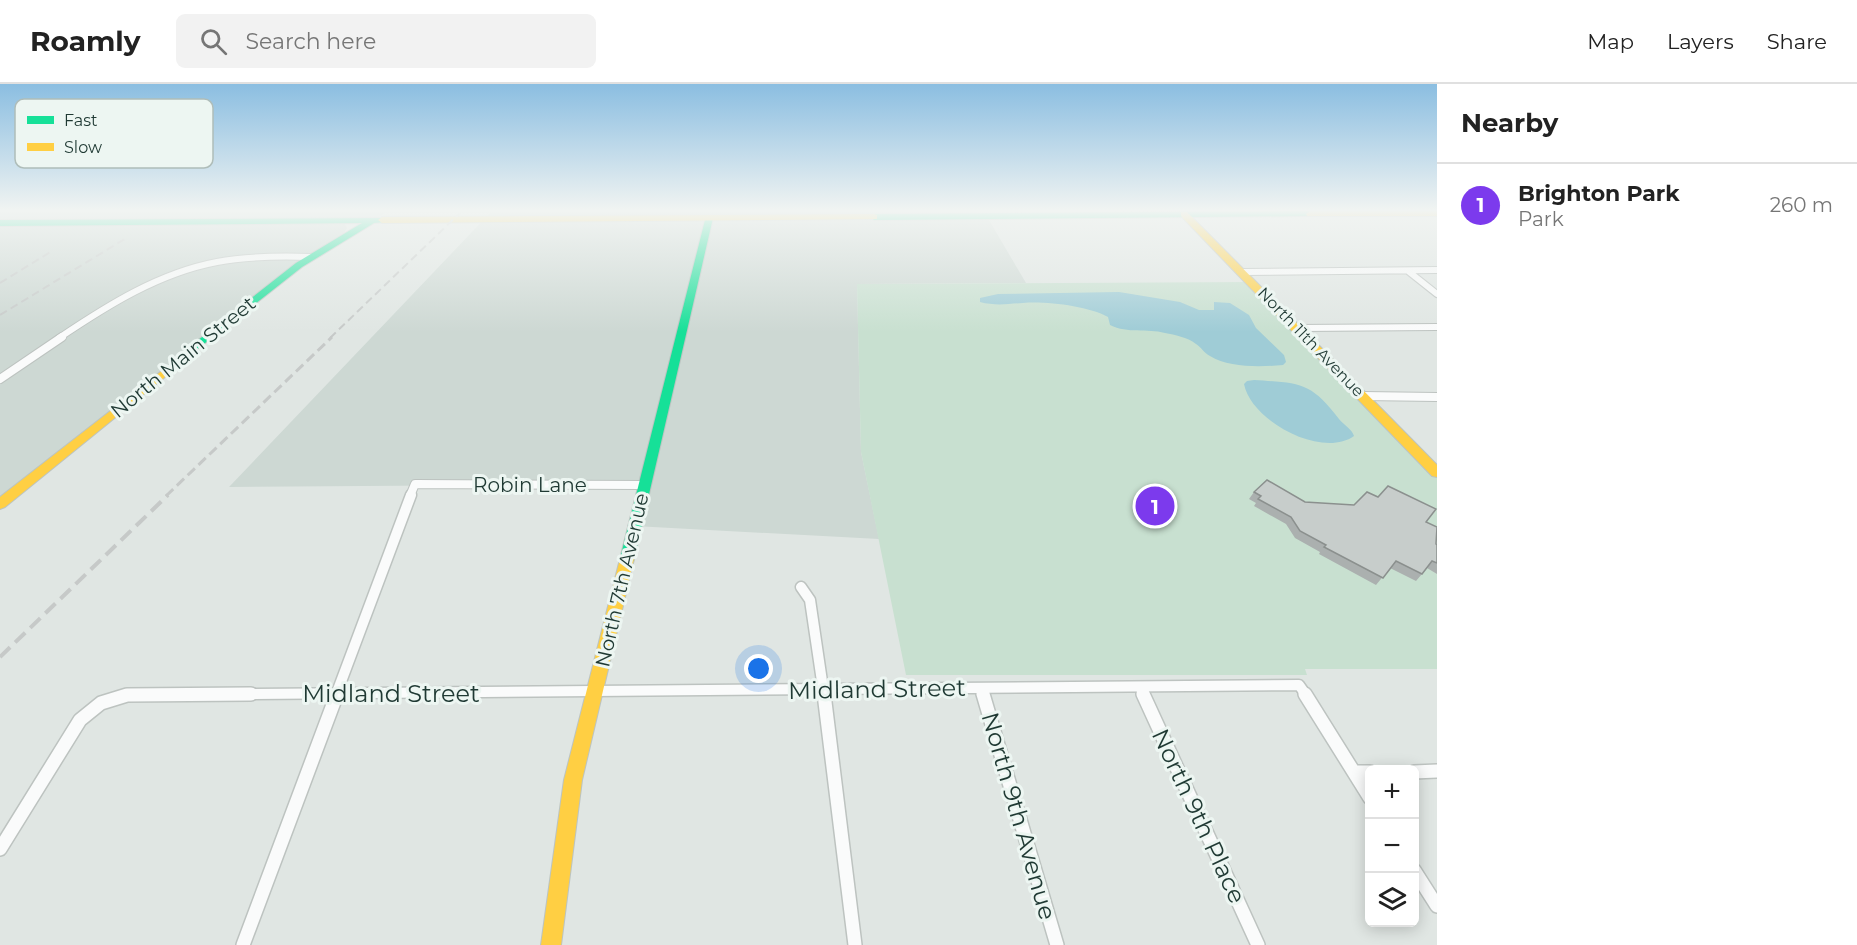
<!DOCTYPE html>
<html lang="en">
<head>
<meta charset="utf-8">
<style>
	body { margin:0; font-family:Montserrat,sans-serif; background:#f2f2f2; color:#222 }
	.controls { position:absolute; right:18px; bottom:18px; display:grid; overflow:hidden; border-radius:9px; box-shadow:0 3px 15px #0003 }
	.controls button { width:54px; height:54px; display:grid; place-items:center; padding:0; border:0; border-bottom:2px solid #e0e0e0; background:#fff; color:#222; font:30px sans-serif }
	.you { position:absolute; left:759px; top:585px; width:21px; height:21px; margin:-15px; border:4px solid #fff; border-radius:50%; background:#1a73e8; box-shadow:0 0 0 9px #1a73e833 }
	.badge { display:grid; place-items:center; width:39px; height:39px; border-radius:50%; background:#7c3aed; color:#fff; font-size:20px; font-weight:700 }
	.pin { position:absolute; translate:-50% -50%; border:3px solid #fff; box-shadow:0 2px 6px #0006 }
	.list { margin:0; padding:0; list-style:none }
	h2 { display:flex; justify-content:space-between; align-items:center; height:78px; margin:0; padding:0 24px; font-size:26px }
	h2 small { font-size:20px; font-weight:400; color:#767676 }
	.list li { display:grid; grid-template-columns:39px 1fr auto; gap:18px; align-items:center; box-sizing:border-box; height:84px; padding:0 24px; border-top:2px solid #e0e0e0 }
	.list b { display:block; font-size:22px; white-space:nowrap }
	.list p { margin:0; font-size:20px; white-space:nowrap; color:#767676 }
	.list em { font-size:20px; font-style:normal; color:#767676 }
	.icon { flex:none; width:33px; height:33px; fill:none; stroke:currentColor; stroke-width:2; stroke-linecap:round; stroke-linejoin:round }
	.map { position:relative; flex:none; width:1437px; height:861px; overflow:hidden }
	header { display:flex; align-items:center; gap:36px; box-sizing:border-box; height:84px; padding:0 30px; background:#fff; border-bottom:2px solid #e0e0e0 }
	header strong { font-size:28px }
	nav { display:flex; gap:33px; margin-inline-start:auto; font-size:21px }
	.search { width:420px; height:54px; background:#f2f2f2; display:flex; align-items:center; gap:15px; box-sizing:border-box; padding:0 21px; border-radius:9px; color:#767676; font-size:22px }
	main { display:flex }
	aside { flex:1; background:#fff }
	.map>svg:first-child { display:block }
	.built { fill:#cdd8d3 }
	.green { fill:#c8e0d0 }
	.water { fill:#9fccd6 }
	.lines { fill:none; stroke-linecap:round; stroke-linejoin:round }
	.street-far3-casing { stroke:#bdc3c0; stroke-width:8 }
	.street-far2-casing { stroke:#bdc3c0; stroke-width:10 }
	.street-far1-casing { stroke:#bdc3c0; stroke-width:13 }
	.street-casing { stroke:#bdc3c0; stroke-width:16 }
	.fast-casing { stroke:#bcc4c1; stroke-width:2 }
	.slow-casing { stroke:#bcc4c1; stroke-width:2 }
	.street-far3 { stroke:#fafbfb; stroke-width:6 }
	.street-far2 { stroke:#fafbfb; stroke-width:8 }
	.street-far1 { stroke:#fafbfb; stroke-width:10 }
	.street { stroke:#fafbfb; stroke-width:13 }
	.fast { fill:#16e098; fill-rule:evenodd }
	.slow { fill:#ffcf43; fill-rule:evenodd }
	.rail-far2 { stroke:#c6c9c8; stroke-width:2; stroke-dasharray:8 4.5; stroke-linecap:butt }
	.rail-far1 { stroke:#c6c9c8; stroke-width:3; stroke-dasharray:10 5; stroke-linecap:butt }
	.rail { stroke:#c6c9c8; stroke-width:4; stroke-dasharray:14 7; stroke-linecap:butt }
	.wall { fill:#abb0af }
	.building { fill:#c7cdcb; stroke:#8b908e; stroke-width:1.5 }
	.labels { text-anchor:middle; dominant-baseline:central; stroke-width:6; stroke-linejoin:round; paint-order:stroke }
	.far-street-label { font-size:16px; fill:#1f3933; stroke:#edf6f2 }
	.street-label { font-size:20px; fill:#1f3933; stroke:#edf6f2 }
	.near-street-label { font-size:24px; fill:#1f3933; stroke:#edf6f2 }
	.key { fill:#edf6f2; stroke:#afbdb9; stroke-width:1.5 }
	.key-label { font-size:16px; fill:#1f3933 }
</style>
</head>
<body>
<header>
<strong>Roamly</strong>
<div class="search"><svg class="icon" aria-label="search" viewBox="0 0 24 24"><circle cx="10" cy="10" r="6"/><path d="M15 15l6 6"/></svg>Search here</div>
<nav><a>Map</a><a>Layers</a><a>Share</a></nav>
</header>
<main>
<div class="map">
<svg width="1437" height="861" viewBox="0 0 1437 861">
	<rect width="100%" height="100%" fill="#e0e6e3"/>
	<path class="built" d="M0,127H389L374,136L344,138L347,144L342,153L321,165L0,420Z
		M492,127H975L977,131H986L1026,199L857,200L861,368L879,455L634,442L645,400L229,403Z"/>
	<path class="green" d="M1252,198L1437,388V585H1305L1307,591H906L861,368L857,200Z"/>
	<path class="water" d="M1119,208L1180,218L1199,226H1214V218L1230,219L1249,231L1256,244L1284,271L1286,278L1283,281C1261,283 1229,284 1210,272C1204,269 1201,263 1196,260C1187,253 1175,251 1165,249C1147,244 1128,250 1110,241L1108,233C1088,222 1046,217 1023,219C1008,220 995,222 980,218V214L998,210Z
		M1254,296C1300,299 1311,298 1339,335C1344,341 1352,345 1354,352C1322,375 1251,337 1244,300L1247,297Z"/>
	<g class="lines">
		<defs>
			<path id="street-far3" d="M1408,187L1437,210
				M1243,188L1437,186
				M1297,244L1437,243
				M59,254C108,221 159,189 217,178C248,172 279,172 310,173"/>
			<path id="street-far2" d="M0,295L62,253
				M1363,312L1437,313
				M410,412L415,400L644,401"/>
			<path id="street-far1" d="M801,503L810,516L824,611
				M1140,603L1144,611
				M981,604L983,611
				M124,611L1299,601L1306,611
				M336,611L411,411"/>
			<path id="street" d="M824,610L855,861
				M983,610L1057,861
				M1143,610L1258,861
				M1305,610L1370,714
				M1354,688H1370
				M1414,688L1437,687
				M0,765L80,636L101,619L127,611L251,610
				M1414,786L1437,822
				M243,861L337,610"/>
			<path id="fast" d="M1310,127L1314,130L1313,132L874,136L870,133L874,130Z
				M706,132L713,134L634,475L632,479H622L620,475Z
				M385,134V138L374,139L302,183L177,281L173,280V276L296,179L362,139L0,142V136Z"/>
			<path id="slow" d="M1310,127H1437V132H1307L1306,130Z
				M1181,128H1187L1437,381V393L1432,392L1181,132Z
				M874,130L877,131V135L382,139L378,136L382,133Z
				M177,275L181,276V280L5,423L0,425V413Z
				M627,470L632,471L634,475L582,696L561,861H541L564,696L620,475L622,471Z"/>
		</defs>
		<use href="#street-far3" class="street-far3-casing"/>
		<use href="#street-far2" class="street-far2-casing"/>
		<use href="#street-far1" class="street-far1-casing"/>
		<use href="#street" class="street-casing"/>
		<use href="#fast" class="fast-casing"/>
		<use href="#slow" class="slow-casing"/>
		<use href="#street-far3" class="street-far3"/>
		<use href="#street-far2" class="street-far2"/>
		<use href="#street-far1" class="street-far1"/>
		<use href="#street" class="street"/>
		<use href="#fast" class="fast"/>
		<use href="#slow" class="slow"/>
		<path class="rail-far2" d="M0,199L52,167
			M0,231L128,153
			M330,254L462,127"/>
		<path class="rail-far1" d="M166,412L332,253"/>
		<path class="rail" d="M0,573L168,411"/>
	</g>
	<path class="wall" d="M1254,408L1305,418L1426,438L1437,461V490L1427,484L1416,497L1390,484L1376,501L1319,470L1320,468L1295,454L1286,440L1254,422L1256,419L1249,415Z"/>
	<path class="building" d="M1267,396L1305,418L1354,421L1367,408L1378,413L1388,402L1436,425L1426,438L1437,443L1436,460L1437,461V479L1432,477L1422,490L1396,477L1383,494L1324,463L1326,461L1300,447L1291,433L1258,415L1261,412L1254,408Z"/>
	<linearGradient id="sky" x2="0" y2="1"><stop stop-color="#8bbee1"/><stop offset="0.51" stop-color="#f1f4f2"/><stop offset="1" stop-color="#f1f4f2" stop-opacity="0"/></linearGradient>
	<rect width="1437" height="248" fill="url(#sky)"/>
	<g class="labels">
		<g class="far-street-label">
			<text transform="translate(1311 258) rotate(46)">North 11th Avenue</text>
		</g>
		<g class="street-label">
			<text transform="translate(183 273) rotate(-39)">North Main Street</text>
			<text x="530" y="401">Robin Lane</text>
			<text transform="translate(622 496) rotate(-77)">North 7th Avenue</text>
		</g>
		<g class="near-street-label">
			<text transform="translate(877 605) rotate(-1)">Midland Street</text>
			<text x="391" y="609">Midland Street</text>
			<text transform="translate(1019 732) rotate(74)">North 9th Avenue</text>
			<text transform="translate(1199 732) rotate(65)">North 9th Place</text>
		</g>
	</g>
	<rect x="15" y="15" width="198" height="69" rx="9" class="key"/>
	<rect x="27" y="32" width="27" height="8" fill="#16e098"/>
	<rect x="27" y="59" width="27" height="8" fill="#ffcf43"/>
	<g class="key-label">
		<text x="64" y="42">Fast</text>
		<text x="64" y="69">Slow</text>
	</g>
</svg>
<div class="controls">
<button>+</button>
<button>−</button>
<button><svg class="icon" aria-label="layers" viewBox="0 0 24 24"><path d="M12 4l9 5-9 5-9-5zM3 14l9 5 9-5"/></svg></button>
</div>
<div class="you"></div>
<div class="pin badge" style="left:1155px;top:422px">1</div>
</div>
<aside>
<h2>Nearby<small></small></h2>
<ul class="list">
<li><span class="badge">1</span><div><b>Brighton Park</b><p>Park</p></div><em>260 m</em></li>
</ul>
</aside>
</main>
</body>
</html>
